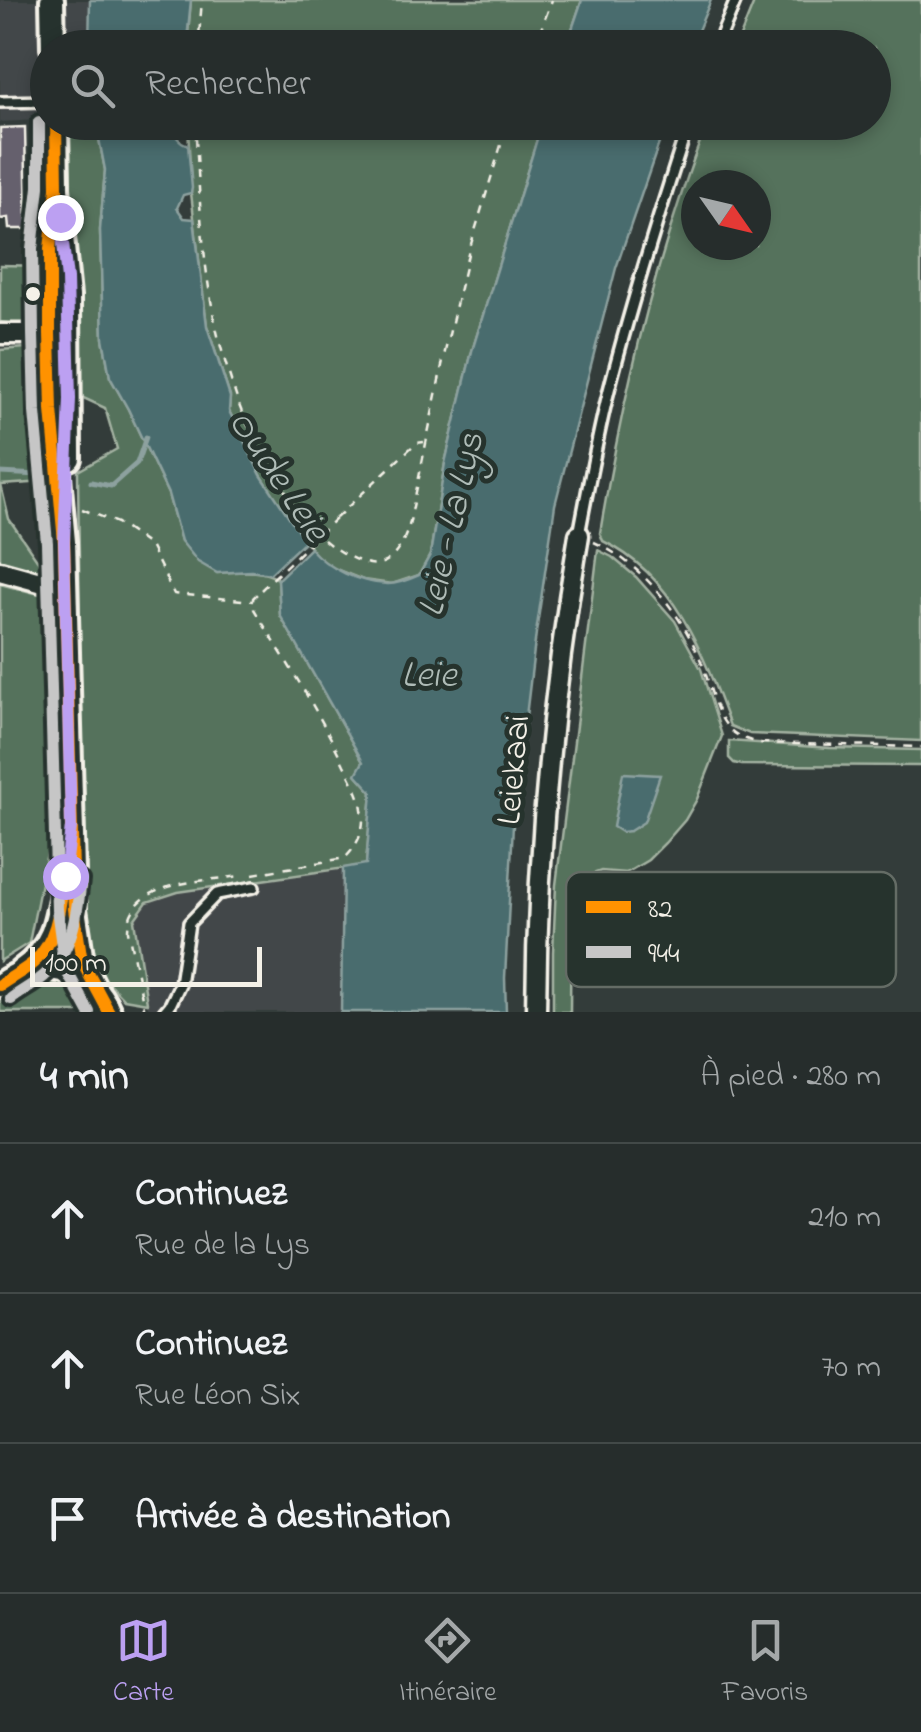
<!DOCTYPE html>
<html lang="fr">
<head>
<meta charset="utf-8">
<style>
	body { margin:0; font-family:"Indie Flower",sans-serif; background:#323938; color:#f1f3f6 }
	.compass { position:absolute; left:681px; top:170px; width:90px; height:90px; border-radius:50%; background:#262d2c; box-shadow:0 5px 15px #0003; rotate:124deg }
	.scale { position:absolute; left:30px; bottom:25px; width:232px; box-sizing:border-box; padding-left:10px; border:5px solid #f4f1e8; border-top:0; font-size:28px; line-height:35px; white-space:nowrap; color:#f4f1e8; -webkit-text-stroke:8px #26332d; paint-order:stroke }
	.stop { position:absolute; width:30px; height:30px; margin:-22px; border:8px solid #bca0f2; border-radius:50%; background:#fff }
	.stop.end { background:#bca0f2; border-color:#fff; box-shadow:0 2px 10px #0008 }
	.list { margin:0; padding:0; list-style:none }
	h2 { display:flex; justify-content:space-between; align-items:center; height:130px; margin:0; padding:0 40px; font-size:42px }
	h2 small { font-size:32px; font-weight:400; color:#a4a8a9 }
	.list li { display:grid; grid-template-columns:65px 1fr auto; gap:30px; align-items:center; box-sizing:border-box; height:150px; padding:0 40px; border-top:2px solid #424948 }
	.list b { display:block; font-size:38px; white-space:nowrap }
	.list p { margin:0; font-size:32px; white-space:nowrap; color:#a4a8a9 }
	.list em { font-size:32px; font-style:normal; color:#a4a8a9 }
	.icon { flex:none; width:55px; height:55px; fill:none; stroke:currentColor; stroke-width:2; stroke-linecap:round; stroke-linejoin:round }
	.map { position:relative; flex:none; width:921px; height:1012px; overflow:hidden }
	.search { position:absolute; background:#262d2c; box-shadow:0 5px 15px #0003; left:30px; right:30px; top:30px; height:110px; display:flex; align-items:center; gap:25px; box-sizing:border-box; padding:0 35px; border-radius:55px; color:#a4a8a9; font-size:38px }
	.sheet { height:580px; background:#262d2c }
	nav { display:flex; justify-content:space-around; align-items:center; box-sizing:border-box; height:140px; border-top:2px solid #424948; background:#262d2c; font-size:28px; color:#a4a8a9 }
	nav a { display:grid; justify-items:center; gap:5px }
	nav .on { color:#bca0f2 }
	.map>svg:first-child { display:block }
	.built { fill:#424749 }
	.green { fill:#54725b; stroke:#a4b2a2; stroke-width:2.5; fill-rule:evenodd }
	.water { fill:#486c6e; stroke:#8da19f; stroke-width:2.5 }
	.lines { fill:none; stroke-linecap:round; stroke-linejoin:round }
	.stream { stroke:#8da19f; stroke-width:5 }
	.building { fill:#65616d; stroke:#f4f1e8; stroke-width:2.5 }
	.service-casing { stroke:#f4f1e8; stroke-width:16 }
	.minor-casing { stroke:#f4f1e8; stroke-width:25 }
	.secondary-casing { stroke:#f4f1e8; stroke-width:30 }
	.path { stroke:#f4f1e8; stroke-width:2.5; stroke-dasharray:8 8; stroke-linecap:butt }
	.service { stroke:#26332d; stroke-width:9 }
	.minor { stroke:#26332d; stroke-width:18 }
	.secondary { stroke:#26332d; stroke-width:22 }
	.path-bridge { stroke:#f4f1e8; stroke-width:2.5; stroke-dasharray:8 8; stroke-linecap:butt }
	.bus-1-casing { stroke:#26332d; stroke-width:20 }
	.bus-2-casing { stroke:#26332d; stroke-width:20 }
	.bus-1 { stroke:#ff9200; stroke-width:12 }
	.bus-2 { stroke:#c6c6c6; stroke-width:12 }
	.route { stroke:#bca0f2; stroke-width:12 }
	.bus-dot { fill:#f4f1e8; stroke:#26332d; stroke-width:4 }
	.labels { text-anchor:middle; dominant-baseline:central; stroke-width:10; stroke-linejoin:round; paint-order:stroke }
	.street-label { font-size:35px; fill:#f4f1e8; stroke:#26332d }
	.water-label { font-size:38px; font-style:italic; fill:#afbcb7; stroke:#26332d }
	.key { fill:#26332d; stroke:#646c65; stroke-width:2.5 }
	.key-label { font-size:28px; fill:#f4f1e8 }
</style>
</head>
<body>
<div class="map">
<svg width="921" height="1012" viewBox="0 0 921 1012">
	<rect width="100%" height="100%" fill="#333c3a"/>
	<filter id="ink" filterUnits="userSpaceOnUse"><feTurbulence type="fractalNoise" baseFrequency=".01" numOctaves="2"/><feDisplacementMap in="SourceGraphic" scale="20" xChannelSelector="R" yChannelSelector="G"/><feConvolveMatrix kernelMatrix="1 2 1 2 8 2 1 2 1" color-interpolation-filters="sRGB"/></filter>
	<g filter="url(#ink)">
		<path class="built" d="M0,0H90L89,47L48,48L47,115L39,120L0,122Z
			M343,868L341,1012H149L134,920L147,902L178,892Z"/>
		<path class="green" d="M191,0H582L566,47H187Z
			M755,0H921V741L750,734L730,726C704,656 676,576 603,541L600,533C623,394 656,255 707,123L874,122V48L736,47ZM696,185H756V245H696Z
			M68,123H96L105,170L100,230L103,338L110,377L128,409L168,494L181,541L217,573C238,572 260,568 278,579L280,615L363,762L357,775L372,792L366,865L178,892L147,902L134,920L147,1003L124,999L98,972L83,921L78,471L117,449L105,408L79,396Z
			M188,123H542L472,351L445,463L430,555L419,575L392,584L363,580L323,564L297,531L261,475L229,411L230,397L207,326L191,193Z
			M0,265L43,266V311L29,326L0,322Z
			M26,348L44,382L45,482L1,485L9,519L49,577L0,563V350Z
			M598,550L612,557L636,577L675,621L701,669L722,736L697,799L685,820L665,843L648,860L626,873L601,871L582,878L571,885L570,1012H553V952L556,885Z
			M0,584L51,597L52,827L29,943L0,961Z
			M729,741L830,748L921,750V766L742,765L734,763L729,758Z
			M30,979C66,980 77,981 99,1012H0V999L7,991Z"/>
		<path class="water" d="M90,0H191L187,40L184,47H89Z
			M582,0H711L691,47H566Z
			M96,123H173C173,134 177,141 188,145L192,188L191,193L183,195L177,208L184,218L194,219L207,326L230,397L229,411L261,475L305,541L270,574L251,571L217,573L198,562L181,541L168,494L128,409L110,377L103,338L100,230L105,170Z
			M542,123H666L616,268L555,505L536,633L513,825L505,978L506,1012H341L343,868L366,864L372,792L356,774L363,762L280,615L278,579L310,548C328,569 360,583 388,584C398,584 410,579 419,575L430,555L445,463L472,351Z
			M623,773L660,775L644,822L630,831L621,832L613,827Z"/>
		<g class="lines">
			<path class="stream" d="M0,473L39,475
				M91,482L111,486L137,463L146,437"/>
		</g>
		<path class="building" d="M25,127L27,229H9L8,218L0,219V128Z"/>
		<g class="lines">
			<defs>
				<path id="service" d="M716,48L736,0
					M0,102L48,101
					M579,535C588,487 597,438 609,390C632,300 660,211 689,122
					M164,1012L170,1005L180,984L189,923L217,894L254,887"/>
				<path id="minor" d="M0,334H63
					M0,571L65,589
					M536,1012C537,851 552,694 579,535"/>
				<path id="secondary" d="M52,0L53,48
					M56,122L57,188L68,296L69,458
					M57,188L50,249V334L52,410L64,542L74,909L82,962L95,989
					M21,971C53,949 58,922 63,885
					M0,985C38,955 90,966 109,1012"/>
			</defs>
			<use href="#service" class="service-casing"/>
			<use href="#minor" class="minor-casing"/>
			<use href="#secondary" class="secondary-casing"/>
			<path class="path" d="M198,48L202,0
				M534,48L552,0
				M195,122C199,184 201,246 212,306C217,338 228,372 238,402C247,428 264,454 277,477C298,514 320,547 362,562C389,572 401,549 409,526L444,356L468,254L508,122
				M82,509L117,523L150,546L174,594L253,601
				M336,518L416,443L424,442
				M594,542C641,563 682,614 701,661C709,680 714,711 727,726C735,737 748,740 761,743L921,747
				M253,874L345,858C358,845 366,828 362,809C360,794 351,779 344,765C319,711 285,660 254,609L253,598L261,590
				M145,1012L128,931C128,880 202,882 240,876"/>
			<use href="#service" class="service"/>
			<use href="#minor" class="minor"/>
			<use href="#secondary" class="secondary"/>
			<path class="path-bridge" d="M261,590L336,518"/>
			<defs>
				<path id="bus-1" d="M56,122L57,188L50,249V334L52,410L64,542L74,909L82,962L109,1012
					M0,985C11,977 24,971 34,962C57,941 60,907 64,878"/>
				<path id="bus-2" d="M39,122V187L32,249L33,334L35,412L47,543L57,909L65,968L89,1012
					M11,999C21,991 34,985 44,976C72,952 77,915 81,880"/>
			</defs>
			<use href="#bus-1" class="bus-1-casing"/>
			<use href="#bus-2" class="bus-2-casing"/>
			<use href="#bus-1" class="bus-1"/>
			<use href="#bus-2" class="bus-2"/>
		</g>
	</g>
	<g class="lines" filter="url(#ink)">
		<path class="route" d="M60,217L67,279L70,399L64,542L71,827L65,876"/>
	</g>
	<circle class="bus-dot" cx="33" cy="294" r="9"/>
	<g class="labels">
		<g class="street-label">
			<text transform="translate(515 770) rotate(-85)">Leiekaai</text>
		</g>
		<g class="water-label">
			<text transform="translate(277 477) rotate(56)">Oude Leie</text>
			<text transform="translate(453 525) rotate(-77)">Leie - La Lys</text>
			<text x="429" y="677">Leie</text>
		</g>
	</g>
	<rect x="566" y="872" width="330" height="115" rx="15" class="key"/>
	<rect x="586" y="901" width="45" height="12" fill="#ff9200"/>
	<rect x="586" y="946" width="45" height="12" fill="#c6c6c6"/>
	<g class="key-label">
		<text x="648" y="917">82</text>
		<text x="648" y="962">944</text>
	</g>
</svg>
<svg class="compass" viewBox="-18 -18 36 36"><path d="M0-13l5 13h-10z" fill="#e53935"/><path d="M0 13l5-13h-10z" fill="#a4a8a9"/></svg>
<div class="scale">100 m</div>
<div class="stop" style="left:65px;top:876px"></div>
<div class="stop end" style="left:60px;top:217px"></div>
<div class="search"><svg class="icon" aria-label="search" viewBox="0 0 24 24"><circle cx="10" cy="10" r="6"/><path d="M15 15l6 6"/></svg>Rechercher</div>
</div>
<section class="sheet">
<h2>4 min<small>À pied · 280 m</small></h2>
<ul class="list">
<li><svg class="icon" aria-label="ahead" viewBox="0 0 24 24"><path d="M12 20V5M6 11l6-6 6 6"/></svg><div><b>Continuez</b><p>Rue de la Lys</p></div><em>210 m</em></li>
<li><svg class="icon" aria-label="ahead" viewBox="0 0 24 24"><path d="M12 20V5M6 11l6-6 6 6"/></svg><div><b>Continuez</b><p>Rue Léon Six</p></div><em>70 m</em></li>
<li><svg class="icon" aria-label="arrive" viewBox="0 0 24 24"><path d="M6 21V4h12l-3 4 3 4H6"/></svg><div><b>Arrivée à destination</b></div></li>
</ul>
</section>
<nav>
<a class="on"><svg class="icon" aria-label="map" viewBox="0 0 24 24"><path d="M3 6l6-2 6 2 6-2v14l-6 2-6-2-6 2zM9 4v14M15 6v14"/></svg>Carte</a>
<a><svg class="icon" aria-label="directions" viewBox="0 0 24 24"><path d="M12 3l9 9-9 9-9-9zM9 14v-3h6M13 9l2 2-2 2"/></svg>Itinéraire</a>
<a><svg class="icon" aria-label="saved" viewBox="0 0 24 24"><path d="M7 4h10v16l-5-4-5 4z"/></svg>Favoris</a>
</nav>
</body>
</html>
